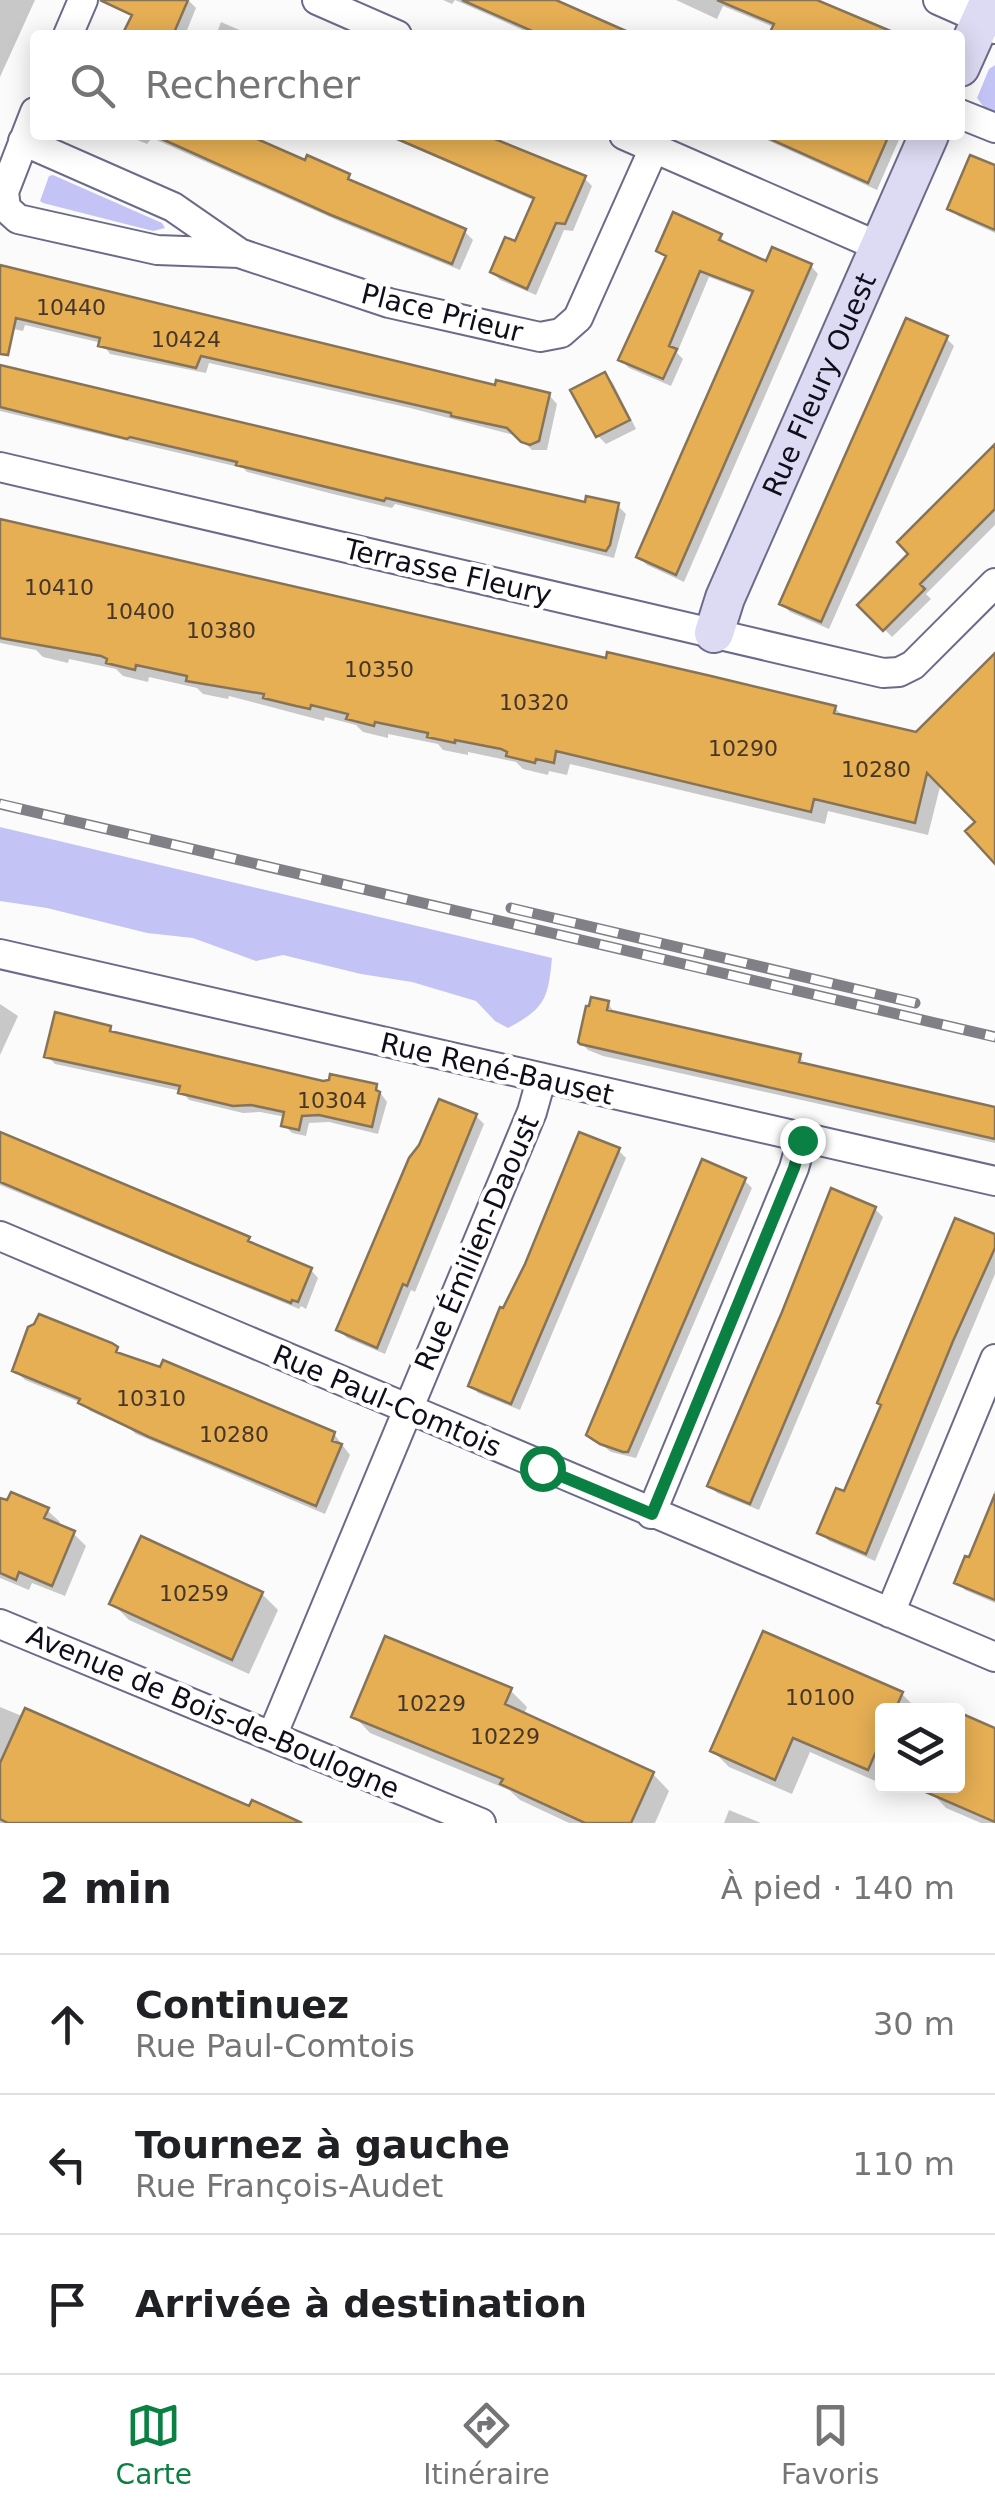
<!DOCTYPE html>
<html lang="fr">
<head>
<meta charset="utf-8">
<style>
	body { margin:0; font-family:"DejaVu Sans",sans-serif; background:#f2f2f2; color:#202124 }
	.controls { position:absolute; right:30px; bottom:30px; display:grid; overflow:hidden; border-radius:10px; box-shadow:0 5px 25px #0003 }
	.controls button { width:90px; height:90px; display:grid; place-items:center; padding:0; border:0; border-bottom:2px solid #e0e0e0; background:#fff; color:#202124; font:50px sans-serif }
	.stop { position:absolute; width:30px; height:30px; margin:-22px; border:8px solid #0b8043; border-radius:50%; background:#fff }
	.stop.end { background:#0b8043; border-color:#fff; box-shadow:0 2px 10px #0008 }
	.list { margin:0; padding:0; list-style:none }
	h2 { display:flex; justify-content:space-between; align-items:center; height:130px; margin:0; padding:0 40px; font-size:42px }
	h2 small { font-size:32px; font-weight:400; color:#757577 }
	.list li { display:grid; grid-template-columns:65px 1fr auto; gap:30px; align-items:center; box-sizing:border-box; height:140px; padding:0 40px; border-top:2px solid #e0e0e0 }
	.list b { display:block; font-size:38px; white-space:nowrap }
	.list p { margin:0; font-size:32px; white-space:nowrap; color:#757577 }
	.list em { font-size:32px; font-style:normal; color:#757577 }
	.icon { flex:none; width:55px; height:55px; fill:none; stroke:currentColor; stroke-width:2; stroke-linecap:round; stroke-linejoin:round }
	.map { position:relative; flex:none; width:995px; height:1823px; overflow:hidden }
	.search { position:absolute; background:#fff; box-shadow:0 5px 25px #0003; left:30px; right:30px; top:30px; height:110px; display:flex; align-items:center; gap:25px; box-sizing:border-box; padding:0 35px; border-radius:10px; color:#757577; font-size:38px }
	.sheet { height:550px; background:#fff }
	nav { display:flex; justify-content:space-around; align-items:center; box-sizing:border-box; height:140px; border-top:2px solid #e0e0e0; background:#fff; font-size:28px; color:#757577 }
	nav a { display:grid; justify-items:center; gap:5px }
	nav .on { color:#0b8043 }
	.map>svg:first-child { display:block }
	.green { fill:#c4c3f5 }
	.shadow { fill:#0003 }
	.building { fill:#e6af54; stroke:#877458; stroke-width:2.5 }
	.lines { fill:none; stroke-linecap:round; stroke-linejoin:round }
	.street-casing { stroke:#6b6b89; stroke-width:32 }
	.secondary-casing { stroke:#6b6b89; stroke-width:42 }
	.street { stroke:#fff; stroke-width:28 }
	.secondary { stroke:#dcdbf3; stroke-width:38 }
	.rail-casing { stroke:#808086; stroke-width:11 }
	.rail { stroke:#fff; stroke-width:8; stroke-dasharray:22; stroke-linecap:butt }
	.route { stroke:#0b8043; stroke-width:12 }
	.labels { text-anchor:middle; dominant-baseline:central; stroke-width:9; stroke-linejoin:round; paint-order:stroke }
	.number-label { font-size:22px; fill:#453628 }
	.street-label { font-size:28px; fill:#0f0e1a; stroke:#fff }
</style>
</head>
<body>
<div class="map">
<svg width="995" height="1823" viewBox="0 0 995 1823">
	<rect width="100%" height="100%" fill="#fbfbfb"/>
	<path class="green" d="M995,65V117L981,111L983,106L977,98L989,69Z
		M53,175L162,223L165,228L153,231L43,203L40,201L49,176Z
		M0,827L552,958C548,998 546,1008 508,1028L495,1021L476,1001L412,982L361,974L283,955L256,961L193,938L147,933L47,908L0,901Z"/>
	<path class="shadow" d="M0,0H35L0,77Z
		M138,0H188L196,8L185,35H125Z
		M443,0H546L625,35H534L455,0L452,4Z
		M676,0H814L891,35H776V28L723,6L717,19Z
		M221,22L251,35H216Z
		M125,135H242L306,163L349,176L356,185L465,232L473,240L460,270L341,222L152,138L147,144Z
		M385,135H476L584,178L592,186L573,231L564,230L536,295L500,280L492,272L516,245L535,201Z
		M756,135H901L877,190Z
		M995,168V233L958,216L950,208Z
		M720,236L727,246L767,264L811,266L818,274L684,582L647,565L639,557L754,294L709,277L677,353L683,359L671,386L629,368L621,360L667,259L659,250Z
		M0,268L497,388L549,395L557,404L547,450H532L518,436L410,408L209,363L206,373L110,354L102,343L25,325L23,331L0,326Z
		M946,338L954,346L829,629L790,612L782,604Z
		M0,370L587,505L618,506L626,514L614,558L395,504L392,508L333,494L247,472L243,468L0,411Z
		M605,375L613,383L636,429L606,444L598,436Z
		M995,447V525L926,594L931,599L892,637L861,605L912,554Z
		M0,519L539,645L835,708L845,718L917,735L995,657V860L979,822L941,783L928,835L828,811L825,824L570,764L567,775L549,771L548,775L523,769L516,762L468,752V755L443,750L438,744L388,734V738L363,732L356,725L325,717L324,721L229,696L228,699L203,694L197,688L149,677L148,682L123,676L116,669L69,659L68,663L43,657L36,650L0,643Z
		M608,1003L615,1014L799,1057L807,1065L995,1109V1143L603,1056L588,1050L580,1042Z
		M0,1004L18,1016L0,1055Z
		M110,1028L117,1035L323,1083L376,1087L387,1102L378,1134L329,1122L309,1123L306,1136L292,1133L284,1125L286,1117L260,1112L243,1113L189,1100L181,1091L55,1064L47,1056Z
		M476,1116L484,1124L415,1292L411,1290L385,1354L347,1338L339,1330Z
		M0,1147L249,1239L256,1247L311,1270L318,1278L306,1309L301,1306L299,1309L0,1185Z
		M618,1150L626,1158L520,1410L478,1393L471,1385Z
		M744,1180L752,1188L636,1458L611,1452L598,1442Z
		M875,1209L883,1217L759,1510L717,1493L710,1485Z
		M995,1237V1274L875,1561L829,1541L820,1532Z
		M116,1349L125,1358L334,1434L350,1455L325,1514L136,1434L130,1429L90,1411L82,1403L25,1380L15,1370Z
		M995,1490V1603L965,1590L957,1582L970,1560Z
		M0,1500L47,1510L60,1522L58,1527L73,1533L86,1546L65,1596L32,1583L29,1590L0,1578Z
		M262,1594L278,1610L249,1674L129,1620L112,1603Z
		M511,1691L527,1707L523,1716L653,1774L669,1791L655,1823H569L520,1800L509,1790L370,1733L354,1716Z
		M902,1694L918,1710H882V1784L810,1752L792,1794L729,1767L713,1751Z
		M0,1707L250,1810L296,1823H0Z
		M963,1717L995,1731V1823H981L946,1808L930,1791L932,1786H958V1728Z
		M729,1810L761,1823H724Z"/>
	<path class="building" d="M100,0H188L173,35H122L132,15Z
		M462,0H556L635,35H541Z
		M717,0H817L900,35H783L771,30L774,24Z
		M153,135H248L305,160L307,155L350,174L348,179L466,229L452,264L331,215Z
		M388,135H485L586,176L565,224L556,223L527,289L490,272L505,237L515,241L534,198Z
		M761,135H889L868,183Z
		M970,155L995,165V230L947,209Z
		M673,212L722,234L719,240L766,261L772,247L812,264L676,575L636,557L753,291L700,271L669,346L677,349L663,379L618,360L666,256L656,251Z
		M0,265L495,385L496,380L550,393L539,441L530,445L521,442L507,428L451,416V413L201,356L196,368L98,346L100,338L16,318L8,355L0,354Z
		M906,318L948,336L821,622L779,604Z
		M0,365L417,464L585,502L586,496L619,503L610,545L606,551L386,498L384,501L236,465L237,462L130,437L127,439L0,407Z
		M605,372L630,420L596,437L570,390Z
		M995,444V509L920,584L925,589L883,631L857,605L908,554L897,542Z
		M0,519L606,658L607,652L711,676L836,706L834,713L916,732L995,653V864L965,831L975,822L927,773L915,823L814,799L811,812L556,751L554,763L536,759L535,763L506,756L507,752L501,749L455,740V743L427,737L428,733L375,722L374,726L346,719L348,714L311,705L310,709L296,706L263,698L264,694L186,681L187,676L136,665L135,670L106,663L107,659L101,656L0,638Z
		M591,997L609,1001L607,1010L801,1054L799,1062L995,1107V1139L580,1044L578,1042L586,1006H589Z
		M55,1012L111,1026L110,1031L323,1081L329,1080L330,1074L377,1084L376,1090L380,1092L372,1127L319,1115L302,1116L299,1130L281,1126L284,1112L251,1105L233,1106L178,1093L180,1086L44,1057Z
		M439,1099L477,1114L407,1286L403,1284L377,1348L336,1330L409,1158L419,1145Z
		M0,1132L250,1237L248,1241L312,1268L298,1302L292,1300L291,1303L194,1264L0,1182Z
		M579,1132L620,1148L511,1404L468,1386L500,1307L503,1308L525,1264Z
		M702,1159L746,1178L628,1452H623L600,1444L586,1435Z
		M831,1188L876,1207L750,1504L707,1486L782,1312Z
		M955,1218L995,1234V1248L953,1341L866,1554L817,1533L836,1488L844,1491L881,1405L877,1403Z
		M39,1314L112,1343L118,1347L116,1352L160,1367L163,1360L335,1432L332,1441L342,1444L316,1506L149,1437L78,1403L80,1399L12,1371L28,1327L34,1324Z
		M11,1492L49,1508L44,1518L75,1531L52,1586L19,1572L16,1580L0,1573V1498L7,1500Z
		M995,1494V1600L954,1583L965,1556L969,1557Z
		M141,1536L263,1592L232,1660L109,1604Z
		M763,1631L903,1692L895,1710H882V1738L868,1770L793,1738L775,1780L710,1751Z
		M385,1636L512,1688L505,1704L654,1772L631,1823H585L500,1784L503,1779L351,1717Z
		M25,1708L249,1806L252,1800L302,1823H8L0,1819V1763Z
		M958,1712L995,1728V1822L912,1786H958Z"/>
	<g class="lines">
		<defs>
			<path id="street" d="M317,0L397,35
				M938,0L981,19L994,29
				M68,35L83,0
				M35,112L4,192L6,208L18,219L157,250L239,253L389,303L540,337L561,333L578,318L654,148
				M960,114L995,128
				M624,135L880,247
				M23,141L173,207L238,252
				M0,467L883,673L899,672L913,665L995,583
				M0,954L995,1181
				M0,1236L995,1657
				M651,1514L794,1168L802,1140
				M890,1613L995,1359
				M0,1624L481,1823
				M272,1736L532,1112L541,1080"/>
			<g id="secondary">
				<path d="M960,67L990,0"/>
				<path id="s1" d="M714,633L725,598L929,135"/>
			</g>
		</defs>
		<use href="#street" class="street-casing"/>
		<use href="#secondary" class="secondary-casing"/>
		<use href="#street" class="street"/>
		<use href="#secondary" class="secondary"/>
		<defs>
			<path id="rail" d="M0,804L995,1037
				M511,908L915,1003"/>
		</defs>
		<use href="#rail" class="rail-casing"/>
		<use href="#rail" class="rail"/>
	</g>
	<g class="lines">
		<path class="route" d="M542,1468L652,1514L794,1168L802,1140"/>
	</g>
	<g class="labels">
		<g class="number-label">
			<text x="71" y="307">10440</text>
			<text x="186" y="339">10424</text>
			<text x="59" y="587">10410</text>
			<text x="140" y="611">10400</text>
			<text x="221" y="630">10380</text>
			<text x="379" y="669">10350</text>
			<text x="534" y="702">10320</text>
			<text x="743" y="748">10290</text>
			<text x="876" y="769">10280</text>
			<text x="332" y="1100">10304</text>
			<text x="151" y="1398">10310</text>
			<text x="234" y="1434">10280</text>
			<text x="194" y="1593">10259</text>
			<text x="820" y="1697">10100</text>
			<text x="431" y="1703">10229</text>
			<text x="505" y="1736">10229</text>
		</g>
		<g class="street-label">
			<text transform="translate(442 313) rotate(14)">Place Prieur</text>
			<text stroke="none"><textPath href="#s1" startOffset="270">Rue Fleury Ouest</textPath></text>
			<text transform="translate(448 572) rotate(13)">Terrasse Fleury</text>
			<text transform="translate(497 1069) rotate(13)">Rue René-Bauset</text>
			<text transform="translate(477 1243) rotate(-67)">Rue Émilien-Daoust</text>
			<text transform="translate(387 1401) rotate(23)">Rue Paul-Comtois</text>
			<text transform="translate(213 1712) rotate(23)">Avenue de Bois-de-Boulogne</text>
		</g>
	</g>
</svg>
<div class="controls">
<button><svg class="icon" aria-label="layers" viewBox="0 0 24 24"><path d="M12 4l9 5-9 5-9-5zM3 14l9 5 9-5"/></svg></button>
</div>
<div class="stop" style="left:542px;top:1468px"></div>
<div class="stop end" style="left:802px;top:1140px"></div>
<div class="search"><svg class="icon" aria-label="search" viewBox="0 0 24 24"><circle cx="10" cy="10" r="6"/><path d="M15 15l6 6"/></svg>Rechercher</div>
</div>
<section class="sheet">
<h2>2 min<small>À pied · 140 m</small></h2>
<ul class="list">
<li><svg class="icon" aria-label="ahead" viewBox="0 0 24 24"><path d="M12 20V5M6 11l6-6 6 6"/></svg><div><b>Continuez</b><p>Rue Paul-Comtois</p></div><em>30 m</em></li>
<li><svg class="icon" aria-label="left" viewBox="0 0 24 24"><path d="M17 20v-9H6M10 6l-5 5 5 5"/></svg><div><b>Tournez à gauche</b><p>Rue François-Audet</p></div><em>110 m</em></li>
<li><svg class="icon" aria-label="arrive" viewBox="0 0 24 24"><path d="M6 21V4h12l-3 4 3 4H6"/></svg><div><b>Arrivée à destination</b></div></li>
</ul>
</section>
<nav>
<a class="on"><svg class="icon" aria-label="map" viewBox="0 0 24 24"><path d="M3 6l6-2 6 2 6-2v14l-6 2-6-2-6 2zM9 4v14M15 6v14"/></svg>Carte</a>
<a><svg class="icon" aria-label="directions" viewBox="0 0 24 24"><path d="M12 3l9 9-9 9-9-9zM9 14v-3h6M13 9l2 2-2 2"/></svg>Itinéraire</a>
<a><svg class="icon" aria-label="saved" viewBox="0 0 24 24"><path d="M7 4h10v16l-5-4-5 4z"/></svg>Favoris</a>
</nav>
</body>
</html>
